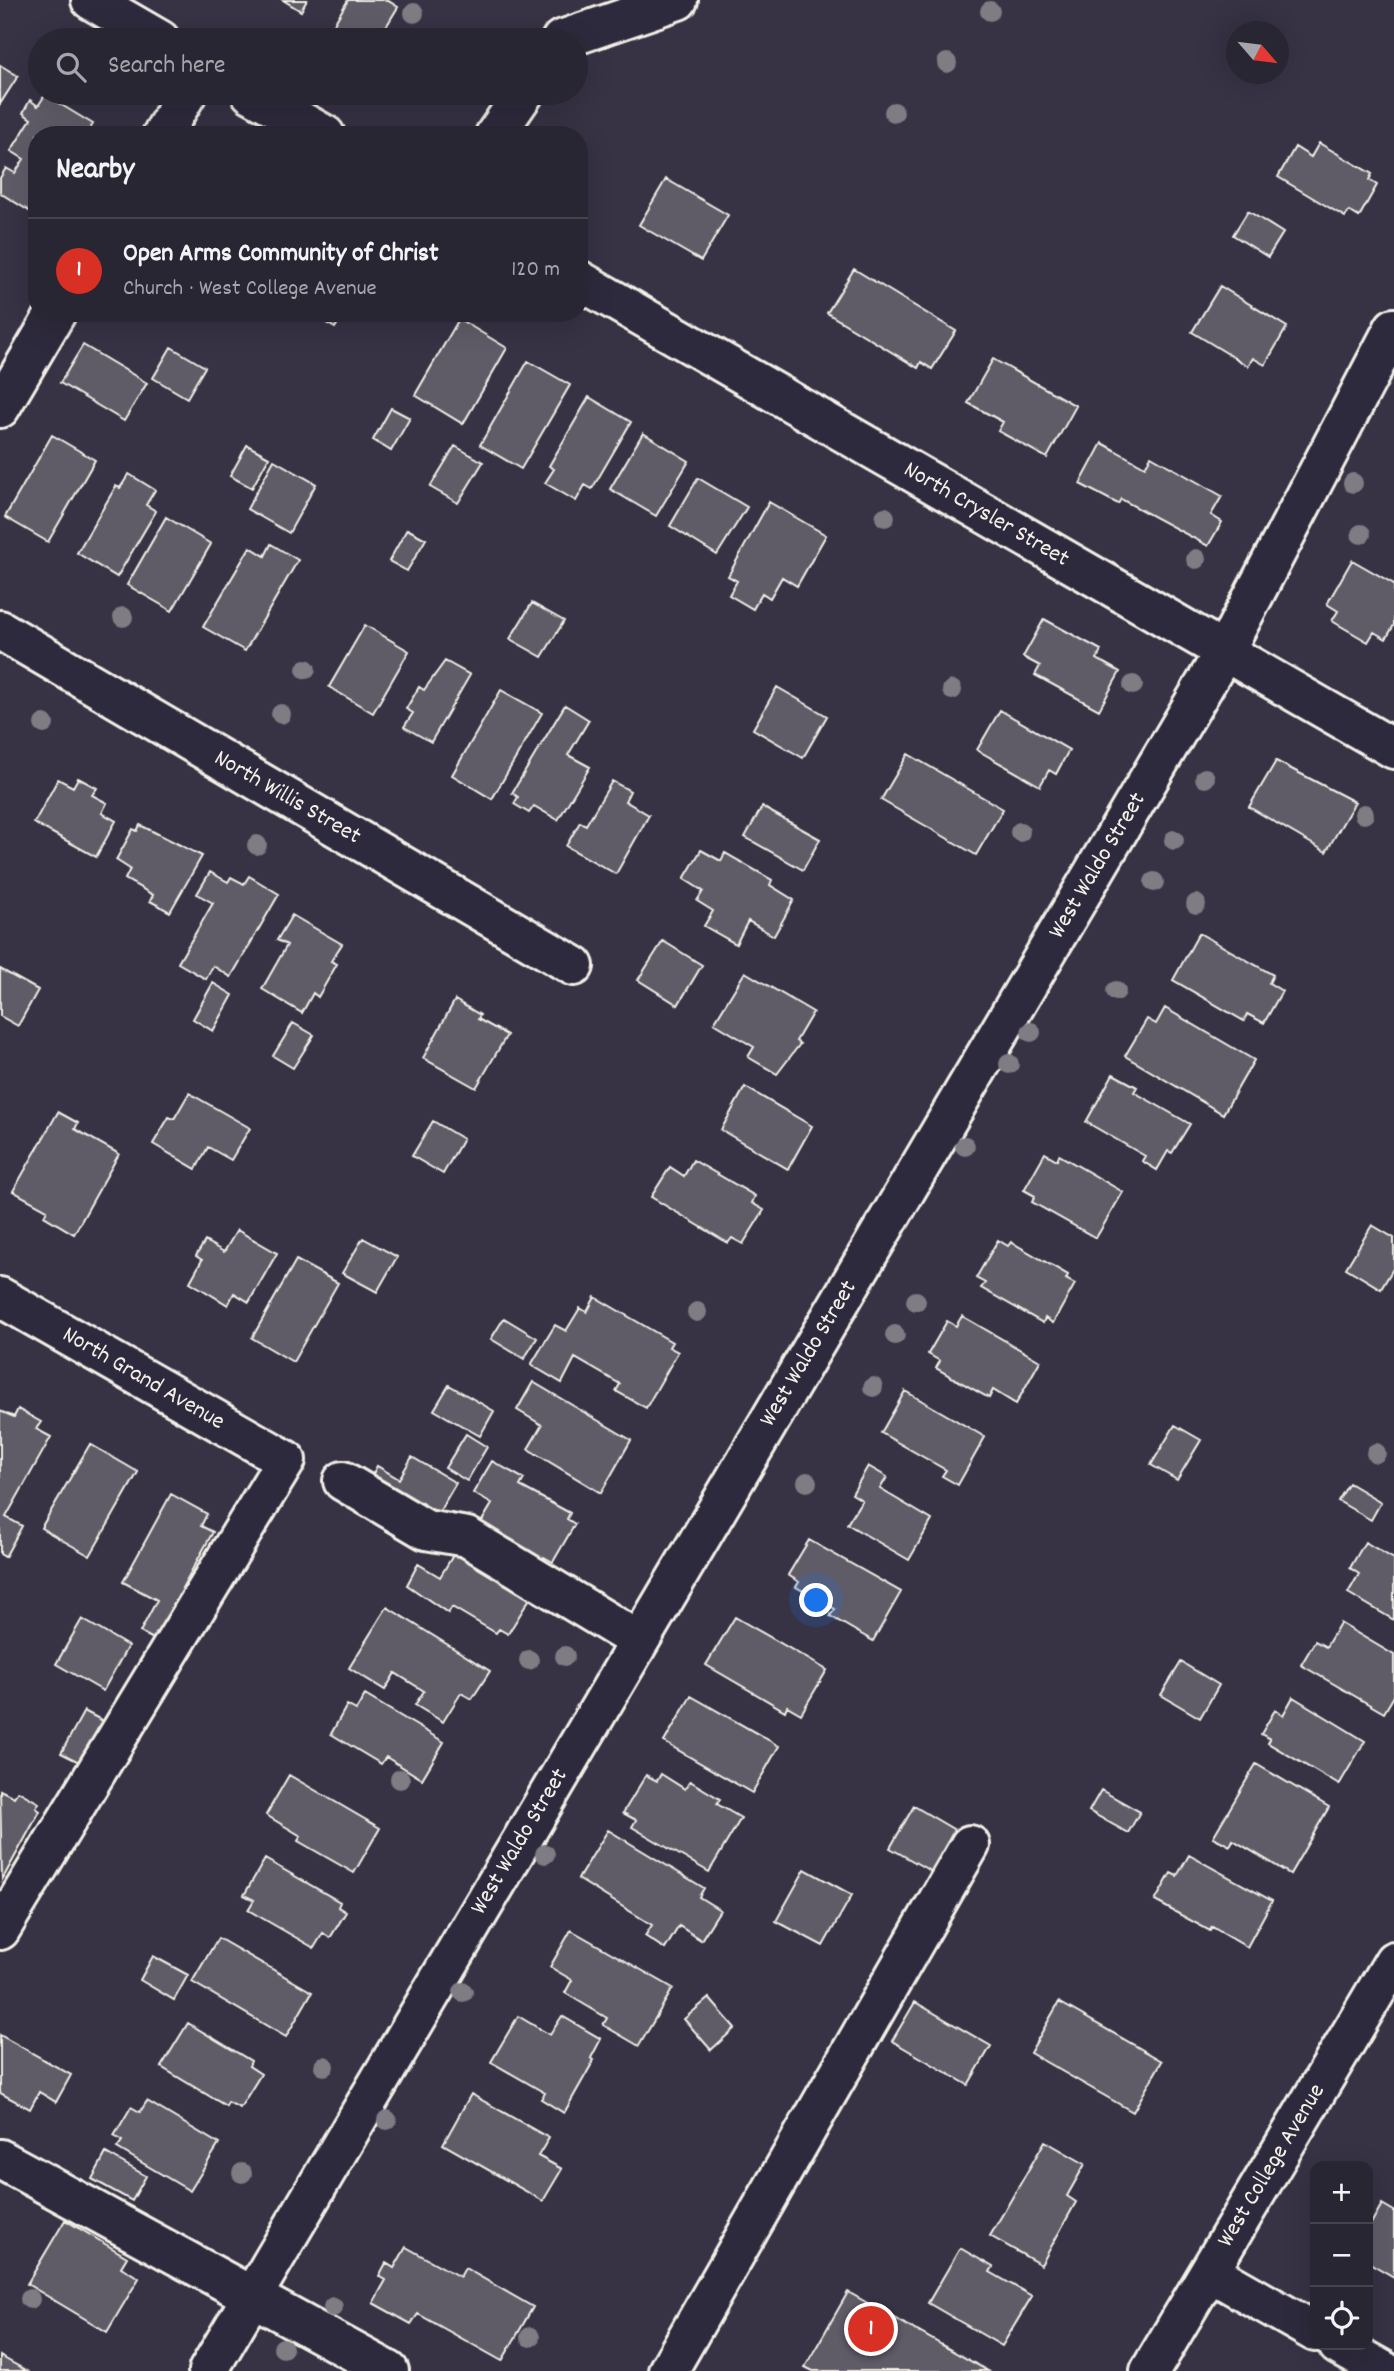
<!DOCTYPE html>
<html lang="en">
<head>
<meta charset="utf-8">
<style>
	body { margin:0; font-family:Dekko,sans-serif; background:#312e3b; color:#f1f3f6 }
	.controls { position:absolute; right:21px; bottom:21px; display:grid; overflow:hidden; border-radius:14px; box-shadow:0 7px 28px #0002 }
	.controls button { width:63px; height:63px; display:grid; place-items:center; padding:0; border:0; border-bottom:2px solid #45434e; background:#292633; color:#f1f3f6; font:35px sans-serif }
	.compass { position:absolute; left:1226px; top:21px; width:63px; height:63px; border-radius:50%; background:#292633; box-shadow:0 7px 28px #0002; rotate:118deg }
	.you { position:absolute; left:817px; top:1601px; width:24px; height:24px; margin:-18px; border:5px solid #fff; border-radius:50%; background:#1a73e8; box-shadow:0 0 0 10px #1a73e833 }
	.badge { display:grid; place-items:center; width:46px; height:46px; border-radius:50%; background:#d93025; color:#fff; font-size:23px; font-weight:700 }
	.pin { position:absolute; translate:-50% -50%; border:4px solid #fff; box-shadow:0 2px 7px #0006 }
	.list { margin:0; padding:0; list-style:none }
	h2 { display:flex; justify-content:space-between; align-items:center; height:91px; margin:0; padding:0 28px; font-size:30px }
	h2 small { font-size:23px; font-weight:400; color:#a5a5ac }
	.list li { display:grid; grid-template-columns:46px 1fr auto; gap:21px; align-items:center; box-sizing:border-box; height:105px; padding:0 28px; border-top:2px solid #45434e }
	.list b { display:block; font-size:26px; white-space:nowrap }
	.list p { margin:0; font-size:23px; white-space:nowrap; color:#a5a5ac }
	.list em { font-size:23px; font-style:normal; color:#a5a5ac }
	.icon { flex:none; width:38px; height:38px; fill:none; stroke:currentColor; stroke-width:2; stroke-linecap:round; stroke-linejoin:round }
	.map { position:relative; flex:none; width:1394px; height:2371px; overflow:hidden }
	.search { position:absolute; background:#292633; box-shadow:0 7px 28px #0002; left:28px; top:28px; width:560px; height:77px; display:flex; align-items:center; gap:18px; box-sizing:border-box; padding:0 24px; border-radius:38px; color:#a5a5ac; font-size:26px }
	.panel { position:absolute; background:#292633; box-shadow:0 7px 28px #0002; left:28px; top:126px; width:560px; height:196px; border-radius:28px }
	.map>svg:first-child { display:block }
	.building { fill:#5f5c67; stroke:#f4f1e8; stroke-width:2 }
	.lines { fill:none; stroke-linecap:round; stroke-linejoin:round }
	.minor-casing { stroke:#f4f1e8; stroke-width:44 }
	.minor { stroke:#2f2a3d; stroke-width:38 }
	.tree { fill:#807b83 }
	.labels { text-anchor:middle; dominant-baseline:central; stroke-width:5; stroke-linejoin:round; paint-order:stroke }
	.street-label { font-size:24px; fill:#f4f1e8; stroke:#2f2a3d }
</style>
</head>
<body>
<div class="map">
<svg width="1394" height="2371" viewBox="0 0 1394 2371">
	<rect width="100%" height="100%" fill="#373244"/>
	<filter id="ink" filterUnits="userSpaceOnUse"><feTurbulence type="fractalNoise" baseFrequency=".0143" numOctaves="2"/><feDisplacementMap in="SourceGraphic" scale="14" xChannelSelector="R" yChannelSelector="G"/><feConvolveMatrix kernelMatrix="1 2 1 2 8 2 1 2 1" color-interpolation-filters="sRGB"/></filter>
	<g filter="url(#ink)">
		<path class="building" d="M283,0H307L301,11Z
			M348,0H387L398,7L378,40H346L330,31Z
			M0,65L18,76L0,104Z
			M45,95L93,124L86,135H37V202L31,212L0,193V178L6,168L15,173L24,159L11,151L31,119L23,113L30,100L38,106Z
			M1319,143L1372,174L1369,180L1377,185L1359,217L1349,211L1345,217L1278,177L1295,147L1311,157Z
			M666,179L728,215L701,261L639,225Z
			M1248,211L1283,233L1268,257L1233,235Z
			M854,269L956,331L932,369L921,362L918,368L827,313Z
			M1220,286L1287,327L1265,365L1253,358L1248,366L1192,332Z
			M309,313H344L335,328Z
			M459,319L507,348L463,424L415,395Z
			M83,345L147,383L124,421L60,383Z
			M171,347L205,367L187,398L153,378Z
			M993,359L1076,406L1047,458L998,431L1003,422L968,403Z
			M528,361L570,385L521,469L480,445Z
			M589,397L631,422L592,489L585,485L576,501L545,483L554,469L549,466Z
			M391,408L410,418L391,451L373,440Z
			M643,433L689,461L656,516L610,489Z
			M52,435L95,460L48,542L5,517Z
			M1102,443L1145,467L1151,456L1222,496L1211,515L1222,522L1208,546L1121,499L1118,504L1080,484Z
			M247,445L269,457L252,488L230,476Z
			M455,446L483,462L458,503L430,487Z
			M274,460L316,484L289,533L247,509Z
			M129,474L155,490L146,505L156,511L117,577L77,553L116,486L120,488Z
			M698,478L747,507L717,555L670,526Z
			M769,502L826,535L797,586L782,577L770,598L762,593L753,609L729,595L737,581L728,576Z
			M166,517L211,544L172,611L127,585Z
			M407,529L426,539L407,571L389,561Z
			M271,544L298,560L245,651L203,627L250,547L265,556Z
			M1352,560L1394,584V625L1386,639L1374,632L1368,642L1332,621L1338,611L1327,604Z
			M532,603L564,621L542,657L510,639Z
			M1044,619L1101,650L1097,659L1120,672L1099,710L1035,675L1040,666L1023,657Z
			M365,625L409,651L373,713L329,687Z
			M445,661L470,675L431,742L404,727L413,713L406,709L419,687L424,690Z
			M777,687L827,716L803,758L753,729Z
			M501,690L542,713L492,799L452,775Z
			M565,705L589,720L568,755L590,767L558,820L534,806L529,813L514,804L518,797L512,793Z
			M1000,710L1069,750L1056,774L1049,770L1040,786L977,750Z
			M908,754L1003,809L976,855L881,800Z
			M1276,761L1355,802L1326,852L1249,807Z
			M78,778L97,788L92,795L107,803L102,813L116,821L96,857L34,823L58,779L73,787Z
			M612,781L630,791L625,801L649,815L616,874L566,846L580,822L586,825Z
			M762,807L820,839L803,870L745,837Z
			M140,825L202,856L170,912L150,901L153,895L125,879L130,869L116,860L133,829L137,831Z
			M701,850L721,861L725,853L772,880L770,885L794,900L774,936L748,921L736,944L704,926L713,911L697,901L703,891L684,879Z
			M210,872L228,882L231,877L244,884L249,876L279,894L231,977L213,966L206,979L178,963L213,903L197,894Z
			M292,915L342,944L331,961L337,964L318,997L313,993L302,1013L262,989L287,945L277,940Z
			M1199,933L1273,975L1269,983L1282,991L1264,1023L1247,1014L1244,1021L1173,980Z
			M663,941L702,965L678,1005L638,980Z
			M0,969L38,990L18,1026L0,1016Z
			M745,972L813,1012L796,1041L800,1044L777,1074L748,1057L754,1047L714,1023Z
			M213,983L233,995L213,1031L193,1019Z
			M455,1000L480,1015L478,1019L507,1035L476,1088L423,1058Z
			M1165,1008L1254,1060L1223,1114L1125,1056L1147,1019L1156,1024Z
			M293,1023L314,1035L293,1068L273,1056Z
			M1113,1074L1137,1087L1134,1092L1190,1124L1172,1153L1168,1151L1157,1170L1142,1161L1145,1156L1086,1122Z
			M745,1087L812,1126L788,1169L721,1130Z
			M189,1093L250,1128L231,1160L208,1147L196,1169L153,1144L169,1117L174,1119Z
			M58,1112L78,1123L75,1129L119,1154L74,1234L44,1216L47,1210L13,1191Z
			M433,1121L463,1139L443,1174L412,1156Z
			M1045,1153L1057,1160L1059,1155L1123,1192L1096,1238L1032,1202L1035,1196L1024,1190Z
			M693,1160L755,1196L752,1203L764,1210L743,1244L732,1238L728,1243L651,1197L670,1167L684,1176Z
			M1372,1225L1394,1238V1267L1381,1289L1346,1268Z
			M237,1230L277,1253L249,1302L234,1293L228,1305L190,1282L202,1260L196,1256L205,1241L224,1252Z
			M363,1238L397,1257L377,1292L342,1273Z
			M998,1240L1008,1246L1011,1242L1068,1275L1066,1279L1075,1284L1053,1323L1045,1318L1043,1323L981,1288L985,1283L976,1278Z
			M296,1260L338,1283L293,1362L252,1338Z
			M595,1297L672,1342L669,1347L678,1352L646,1408L616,1391L620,1384L575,1358L562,1383L531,1365L555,1325L566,1331L580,1308L587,1312Z
			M962,1316L1040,1361L1016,1404L993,1390L989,1398L936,1368L940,1361L928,1354L947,1321L956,1326Z
			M504,1318L537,1338L524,1359L491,1339Z
			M533,1382L631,1440L601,1493L528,1449L542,1425L517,1410Z
			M449,1385L494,1411L480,1436L434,1410Z
			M905,1391L985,1437L958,1485L942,1476L946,1470L881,1433Z
			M18,1409L41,1422L36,1429L51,1437L6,1517L22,1526L5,1557L0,1554V1411L14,1417Z
			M1175,1425L1201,1440L1177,1480L1151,1465Z
			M466,1434L487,1447L467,1481L445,1468Z
			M90,1444L138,1472L90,1556L41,1528Z
			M412,1457L456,1483L435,1519L369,1481L377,1466L399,1479Z
			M492,1461L524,1479L520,1486L570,1513L567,1519L575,1524L553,1562L544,1557L541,1562L479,1526L492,1504L473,1493Z
			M868,1466L887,1477L880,1489L932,1520L909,1560L847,1524L862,1500L852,1494Z
			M1349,1483L1381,1502L1371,1520L1338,1501Z
			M171,1494L207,1514L201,1526L213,1532L182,1588L190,1592L169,1647L140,1632L157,1600L123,1582Z
			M809,1540L901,1592L873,1641L830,1616L835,1609L796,1587L799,1582L788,1575Z
			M1365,1542L1394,1559V1620L1348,1593L1359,1574L1350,1568Z
			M458,1547L532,1595L508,1634L499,1629L496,1633L452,1607L448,1613L407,1585L418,1564L440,1577Z
			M387,1607L490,1671L472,1699L461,1693L443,1722L415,1705L424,1691L395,1673L385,1690L349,1668Z
			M735,1617L827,1670L801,1714L787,1706L785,1711L706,1665Z
			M82,1619L128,1646L103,1691L56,1664Z
			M1340,1623L1394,1655V1696L1384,1713L1301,1665L1315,1641L1326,1647Z
			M1181,1662L1219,1685L1200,1718L1161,1695Z
			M365,1695L444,1742L422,1779L386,1757L381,1764L331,1734L347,1705L356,1710Z
			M691,1696L779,1746L752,1793L664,1742Z
			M1293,1697L1365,1741L1339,1785L1268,1743L1270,1739L1261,1734L1275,1710L1283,1715Z
			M84,1711L107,1723L85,1765L61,1753Z
			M1256,1764L1329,1807L1290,1874L1233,1840L1230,1846L1213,1837Z
			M661,1774L685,1789L690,1781L720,1799L717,1804L741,1818L709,1872L632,1827L636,1820L623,1813L646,1775L657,1781Z
			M289,1775L380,1828L354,1873L298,1841L301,1836L266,1815Z
			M0,1790L14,1797L18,1791L39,1803L36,1808L40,1811L2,1880Z
			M1101,1790L1140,1812L1128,1833L1089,1811Z
			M914,1806L965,1836L941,1877L890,1848Z
			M608,1830L704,1888L699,1897L720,1910L701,1940L679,1926L665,1949L645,1936L652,1925L578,1879Z
			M1189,1855L1272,1901L1247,1947L1212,1927L1210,1931L1155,1901L1171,1873L1177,1876Z
			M265,1859L340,1902L338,1907L346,1912L330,1938L323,1933L314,1948L248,1910L254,1900L244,1895Z
			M805,1869L852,1895L823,1946L776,1921Z
			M571,1930L673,1988L639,2046L603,2025L607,2018L565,1993L572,1980L550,1967Z
			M218,1938L312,1992L286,2037L192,1982Z
			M153,1956L188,1975L174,2000L140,1980Z
			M709,1998L735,2028L711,2050L684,2019Z
			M915,2002L991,2046L968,2085L892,2041Z
			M1059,2002L1162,2061L1133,2112L1030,2053Z
			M518,2016L550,2035L562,2016L601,2039L591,2058L594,2060L564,2113L541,2099L545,2093L491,2062Z
			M188,2023L251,2061L249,2066L261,2074L240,2108L228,2102L226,2106L161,2067Z
			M0,2035L71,2075L56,2102L39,2092L30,2109L0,2093Z
			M471,2094L549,2138L538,2156L562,2169L543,2201L443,2144Z
			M147,2101L219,2144L190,2191L117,2148L122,2141L114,2136L131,2107L140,2112Z
			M1045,2141L1085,2164L1067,2196L1076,2202L1041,2265L990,2236Z
			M106,2153L146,2176L132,2201L92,2179Z
			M1382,2204L1394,2211V2277L1368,2262V2229Z
			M65,2220L127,2257L121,2267L139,2278L107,2332L27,2284Z
			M406,2247L460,2277L465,2268L533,2307L502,2361L418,2314L411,2324L373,2303L386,2280L379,2276L386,2263L394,2268Z
			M960,2248L993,2267L990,2272L1032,2296L1002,2346L928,2303Z
			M848,2292L988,2371H813L805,2367Z
			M0,2356L27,2371H0Z"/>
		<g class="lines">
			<defs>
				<path id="minor" d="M91,0L160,40
					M561,40L678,0
					M251,93L325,135
					M162,135L187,93
					M495,135L524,93
					M579,280L1394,749
					M0,408L56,313
					M0,630L574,966
					M0,1297L286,1460L0,1930
					M343,1481L426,1530L467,1537L639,1641
					M0,2159L389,2371
					M1210,2272L1315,2332
					M1338,2345L1384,2371
					M208,2371L1224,652L1394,328
					M668,2371L970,1845
					M1150,2371L1394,1961"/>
			</defs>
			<use href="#minor" class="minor-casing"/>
			<use href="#minor" class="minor"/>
		</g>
		<g class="tree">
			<circle cx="990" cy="11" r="10"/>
			<circle cx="414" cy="13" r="10"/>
			<circle cx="947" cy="63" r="10"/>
			<circle cx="894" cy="112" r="10"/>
			<circle cx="1353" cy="483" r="10"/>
			<circle cx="885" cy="517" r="10"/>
			<circle cx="1361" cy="534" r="10"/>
			<circle cx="1196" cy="559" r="10"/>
			<circle cx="123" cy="617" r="10"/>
			<circle cx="306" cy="669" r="10"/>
			<circle cx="1133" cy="685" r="10"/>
			<circle cx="952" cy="690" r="10"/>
			<circle cx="281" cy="714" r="10"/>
			<circle cx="44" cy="724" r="10"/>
			<circle cx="1205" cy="778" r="10"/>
			<circle cx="1364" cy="814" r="10"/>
			<circle cx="1020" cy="832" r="10"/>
			<circle cx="1174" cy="840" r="10"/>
			<circle cx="257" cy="845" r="10"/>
			<circle cx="1154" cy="882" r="10"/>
			<circle cx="1196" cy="904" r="10"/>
			<circle cx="1116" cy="991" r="10"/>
			<circle cx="1031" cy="1032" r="10"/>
			<circle cx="1009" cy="1064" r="10"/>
			<circle cx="965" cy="1146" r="10"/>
			<circle cx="916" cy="1301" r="10"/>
			<circle cx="697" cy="1312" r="10"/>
			<circle cx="895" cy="1335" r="10"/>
			<circle cx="873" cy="1387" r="10"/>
			<circle cx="1376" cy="1453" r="10"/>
			<circle cx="807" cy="1482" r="10"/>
			<circle cx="565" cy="1656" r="10"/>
			<circle cx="529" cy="1660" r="10"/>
			<circle cx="400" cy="1779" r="10"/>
			<circle cx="545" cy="1854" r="10"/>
			<circle cx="463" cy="1992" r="10"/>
			<circle cx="324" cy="2066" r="10"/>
			<circle cx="387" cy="2120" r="10"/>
			<circle cx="242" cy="2173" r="10"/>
			<circle cx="30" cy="2299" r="10"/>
			<circle cx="333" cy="2307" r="10"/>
			<circle cx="530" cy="2337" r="10"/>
			<circle cx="283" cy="2348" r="10"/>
		</g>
	</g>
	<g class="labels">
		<g class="street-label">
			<text transform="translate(986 515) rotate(30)">North Crysler Street</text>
			<text transform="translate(287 798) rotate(30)">North Willis Street</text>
			<text transform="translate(1098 866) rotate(-59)">West Waldo Street</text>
			<text transform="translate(809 1354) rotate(-59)">West Waldo Street</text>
			<text transform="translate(143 1379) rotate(30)">North Grand Avenue</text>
			<text transform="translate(520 1842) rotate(-59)">West Waldo Street</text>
			<text transform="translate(1272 2166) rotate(-59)">West College Avenue</text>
		</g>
	</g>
</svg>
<div class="controls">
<button>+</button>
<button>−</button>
<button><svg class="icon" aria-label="locate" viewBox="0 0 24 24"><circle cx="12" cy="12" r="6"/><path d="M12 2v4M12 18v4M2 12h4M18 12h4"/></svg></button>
</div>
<svg class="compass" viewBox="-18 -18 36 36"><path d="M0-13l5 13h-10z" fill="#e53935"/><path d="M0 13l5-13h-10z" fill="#a5a5ac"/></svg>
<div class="you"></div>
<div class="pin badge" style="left:871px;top:2329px">1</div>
<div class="search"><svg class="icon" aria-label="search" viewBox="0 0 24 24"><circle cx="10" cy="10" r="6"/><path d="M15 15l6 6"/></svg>Search here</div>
<section class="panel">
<h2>Nearby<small></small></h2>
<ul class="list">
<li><span class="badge">1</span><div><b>Open Arms Community of Christ</b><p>Church · West College Avenue</p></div><em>120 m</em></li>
</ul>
</section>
</div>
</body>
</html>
